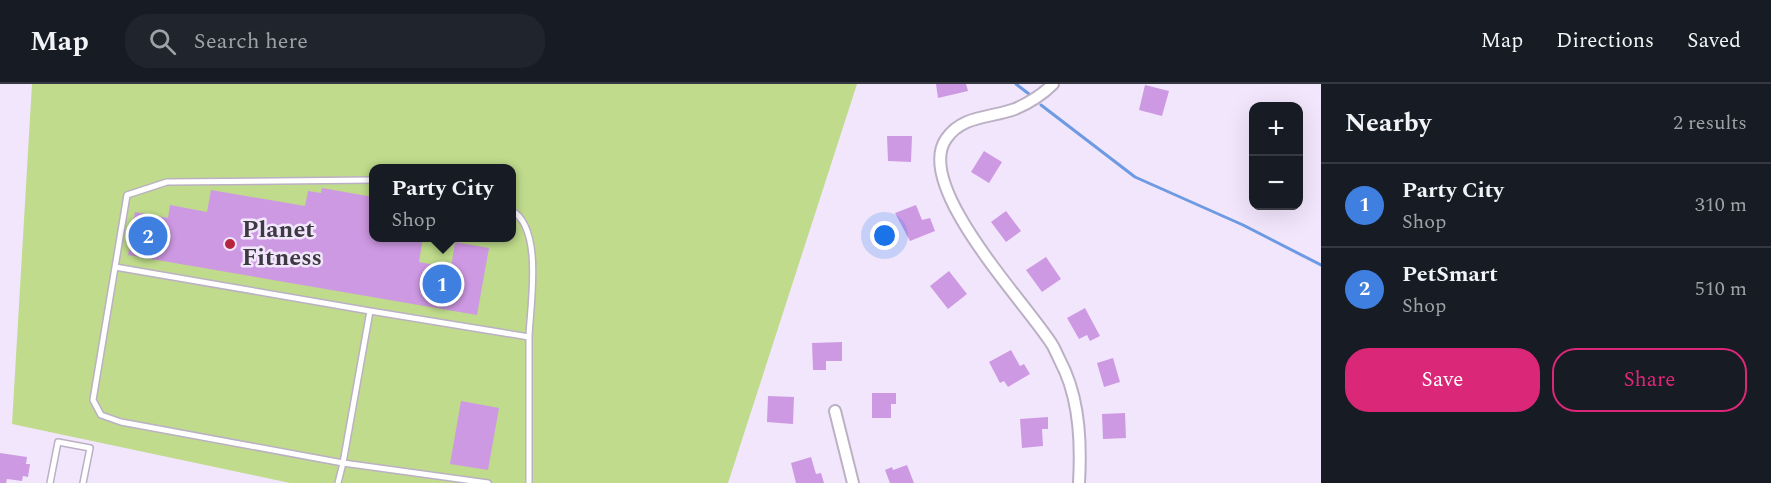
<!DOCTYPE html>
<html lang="en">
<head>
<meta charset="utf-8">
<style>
	body { margin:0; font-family:Spectral,serif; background:#20242c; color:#f1f3f6 }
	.controls { position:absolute; right:18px; top:18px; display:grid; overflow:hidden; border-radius:12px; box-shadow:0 6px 24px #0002 }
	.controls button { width:54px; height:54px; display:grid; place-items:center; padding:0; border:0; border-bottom:2px solid #363941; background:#171b24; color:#f1f3f6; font:30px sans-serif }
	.you { position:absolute; left:885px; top:152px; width:21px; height:21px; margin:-15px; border:4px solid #fff; border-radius:50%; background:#1a73e8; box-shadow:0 0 0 9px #1a73e833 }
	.badge { display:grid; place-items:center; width:39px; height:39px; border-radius:50%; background:#db2777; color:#fff; font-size:20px; font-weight:700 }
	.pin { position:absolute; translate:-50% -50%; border:3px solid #fff; box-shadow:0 2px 6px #0006 }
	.popup { position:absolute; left:369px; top:80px; width:147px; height:78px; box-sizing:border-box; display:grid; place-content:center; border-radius:12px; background:#171b24; filter:drop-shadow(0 2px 4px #0005); font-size:20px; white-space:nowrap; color:#9ea1a6 }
	.popup b { font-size:22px; color:#f1f3f6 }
	.popup::after { content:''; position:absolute; left:50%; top:100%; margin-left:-12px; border:12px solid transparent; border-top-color:#171b24 }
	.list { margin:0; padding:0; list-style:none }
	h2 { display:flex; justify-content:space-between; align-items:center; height:78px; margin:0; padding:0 24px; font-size:26px }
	h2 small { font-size:20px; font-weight:400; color:#9ea1a6 }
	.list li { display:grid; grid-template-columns:39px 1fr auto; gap:18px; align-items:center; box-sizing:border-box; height:84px; padding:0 24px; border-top:2px solid #363941 }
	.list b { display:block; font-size:22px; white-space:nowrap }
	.list p { margin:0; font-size:20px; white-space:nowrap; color:#9ea1a6 }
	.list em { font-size:20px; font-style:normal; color:#9ea1a6 }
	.actions { display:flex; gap:12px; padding:18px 24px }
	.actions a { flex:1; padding:14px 0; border:2px solid #db2777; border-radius:24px; text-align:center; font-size:21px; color:#db2777 }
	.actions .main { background:#db2777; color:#fff }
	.icon { flex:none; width:33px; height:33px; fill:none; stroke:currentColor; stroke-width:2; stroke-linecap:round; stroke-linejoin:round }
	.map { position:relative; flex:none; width:1321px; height:399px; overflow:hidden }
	header { display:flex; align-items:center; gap:36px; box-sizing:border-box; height:84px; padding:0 30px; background:#171b24; border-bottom:2px solid #363941 }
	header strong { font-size:28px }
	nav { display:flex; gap:33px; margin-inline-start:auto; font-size:21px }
	.search { width:420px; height:54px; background:#20242c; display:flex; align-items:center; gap:15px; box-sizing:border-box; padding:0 21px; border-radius:24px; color:#9ea1a6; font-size:22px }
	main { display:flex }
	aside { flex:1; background:#171b24 }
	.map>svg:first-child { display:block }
	.green { fill:#bfdb8b; fill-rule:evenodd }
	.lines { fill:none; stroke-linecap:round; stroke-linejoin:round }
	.stream { stroke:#6d9ae2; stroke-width:3 }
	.building { fill:#ce99e3 }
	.service-casing { stroke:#bbb0c4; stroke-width:8 }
	.minor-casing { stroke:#bbb0c4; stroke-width:14 }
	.service { stroke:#fff; stroke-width:5 }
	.minor { stroke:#fff; stroke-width:10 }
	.poi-dot { fill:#b62440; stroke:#f2e6fc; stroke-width:2 }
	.labels { text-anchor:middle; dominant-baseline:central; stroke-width:5; stroke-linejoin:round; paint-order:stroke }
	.poi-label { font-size:24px; font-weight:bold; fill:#3d3941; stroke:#f2e6fc; text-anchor:start }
</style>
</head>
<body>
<header>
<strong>Map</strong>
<div class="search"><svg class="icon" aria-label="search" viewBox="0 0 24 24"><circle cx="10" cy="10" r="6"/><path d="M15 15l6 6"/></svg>Search here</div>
<nav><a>Map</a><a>Directions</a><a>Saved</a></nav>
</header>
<main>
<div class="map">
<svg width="1321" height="399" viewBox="0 0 1321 399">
	<rect width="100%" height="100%" fill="#f2e6fc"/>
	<path class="green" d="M32,0H857L728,399H290L12,340ZM373,85H511V154H373Z"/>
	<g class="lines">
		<path class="stream" d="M1016,0L1029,10
			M1041,21L1135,93L1243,141L1321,181"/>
	</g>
	<path class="building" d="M936,0H966L968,7L938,14Z
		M1145,1L1169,7L1162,32L1139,26Z
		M887,52H912L911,78L888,77Z
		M984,67L1002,78L989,99L971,88Z
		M322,104L373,113V153H423L419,178L451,184L455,158L489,164L477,231L128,171L135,128L168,134L170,121L207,128L211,106L305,122L308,107L321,109Z
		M916,121L922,136L930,134L935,147L910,157L895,129Z
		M1006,127L1021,147L1006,158L991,138Z
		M1046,173L1061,195L1042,208L1026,186Z
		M949,187L967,210L948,225L930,202Z
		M1085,224L1100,252L1090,257L1087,251L1079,255L1067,234Z
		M842,258V277H826V286H813L812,259Z
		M1011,266L1020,282L1024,280L1030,290L1008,303L1004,297L1000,299L989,278Z
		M1113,274L1120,298L1104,303L1097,279Z
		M872,309H896V320H891V334H872Z
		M768,312L794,313L793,340L767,338Z
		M461,317L499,324L488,386L450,380Z
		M1125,329L1126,354L1103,355L1102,330Z
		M1048,333V345H1042L1043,362L1022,364L1020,335Z
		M0,369L27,373L26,380H30L28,393L23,392L22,397L7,395L6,399H0Z
		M811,373L816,390L821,389L824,399H796L791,379Z
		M907,381L914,399H890L885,386L892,383L893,386Z"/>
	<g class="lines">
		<defs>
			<path id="service" d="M511,126C544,144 530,221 529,253
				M115,183L370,227
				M50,399L58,358L90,364L83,399
				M338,399L343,379L121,338L101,331L93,316L127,111L167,98L373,96
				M488,399L343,379L370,227L529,253V399"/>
			<path id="minor" d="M1053,0C1042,11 1029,19 1015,25C991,34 962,31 946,55C913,103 1029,222 1053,262C1057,270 1061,279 1065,287C1080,322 1081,362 1079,399
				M835,327L853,399"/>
		</defs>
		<use href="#service" class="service-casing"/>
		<use href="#minor" class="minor-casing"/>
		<use href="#service" class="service"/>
		<use href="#minor" class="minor"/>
	</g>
	<circle class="poi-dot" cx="230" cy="160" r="6"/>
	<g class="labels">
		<g class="poi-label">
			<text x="242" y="146">Planet<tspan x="242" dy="28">Fitness</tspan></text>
		</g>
	</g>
</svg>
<div class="controls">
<button>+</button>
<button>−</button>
</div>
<div class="you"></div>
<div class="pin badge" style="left:442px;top:200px;background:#3f7fe0">1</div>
<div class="popup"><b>Party City</b>Shop</div>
<div class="pin badge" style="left:148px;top:152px;background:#3f7fe0">2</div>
</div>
<aside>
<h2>Nearby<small>2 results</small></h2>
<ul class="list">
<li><span class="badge" style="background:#3f7fe0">1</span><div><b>Party City</b><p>Shop</p></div><em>310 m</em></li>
<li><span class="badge" style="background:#3f7fe0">2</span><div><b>PetSmart</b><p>Shop</p></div><em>510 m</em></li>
</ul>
<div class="actions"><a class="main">Save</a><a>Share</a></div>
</aside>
</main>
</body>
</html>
